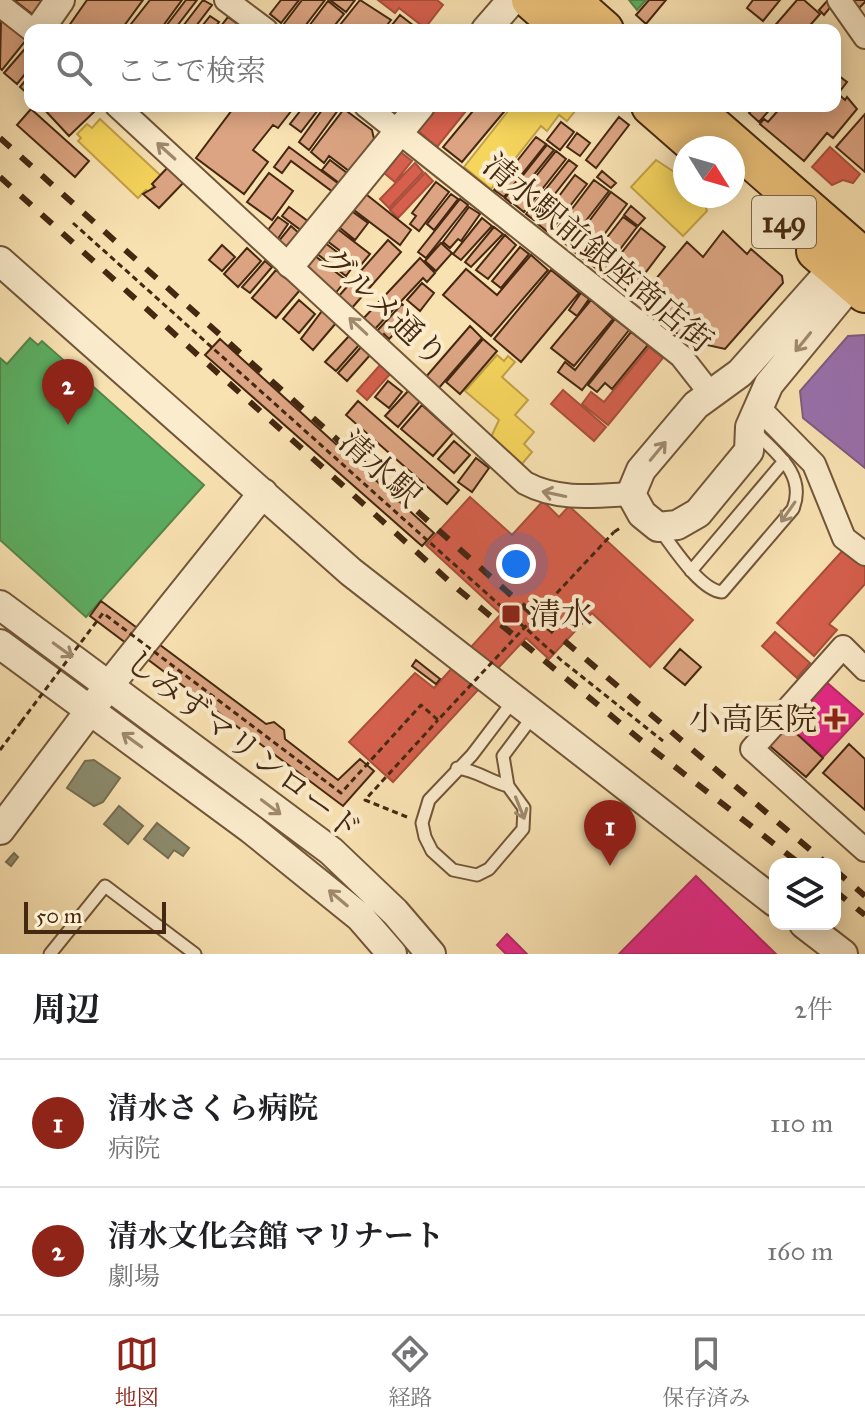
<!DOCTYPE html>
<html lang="ja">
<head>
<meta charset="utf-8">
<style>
	body { margin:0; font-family:"IM FELL Great Primer","Noto Serif JP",serif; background:#f2f2f2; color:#202124 }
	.controls { position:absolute; right:24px; bottom:24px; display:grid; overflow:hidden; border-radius:16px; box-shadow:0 4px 20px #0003 }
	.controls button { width:72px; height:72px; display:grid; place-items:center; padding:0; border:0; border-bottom:2px solid #e0e0e0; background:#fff; color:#202124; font:40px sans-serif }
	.compass { position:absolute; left:673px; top:136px; width:72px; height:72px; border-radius:50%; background:#fff; box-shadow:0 4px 20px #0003; rotate:127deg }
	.scale { position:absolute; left:24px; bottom:20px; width:142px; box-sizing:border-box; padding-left:8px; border:4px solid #452811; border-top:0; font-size:22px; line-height:28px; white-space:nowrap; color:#452811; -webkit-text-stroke:6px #fbeccd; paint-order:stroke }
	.you { position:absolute; left:516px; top:564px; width:28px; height:28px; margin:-20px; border:6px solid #fff; border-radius:50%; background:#1a73e8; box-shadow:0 0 0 12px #1a73e833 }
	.badge { display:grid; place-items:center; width:52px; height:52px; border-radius:50%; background:#8f2418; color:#fff; font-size:26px; font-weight:700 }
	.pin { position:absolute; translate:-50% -66px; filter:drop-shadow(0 2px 4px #0008) }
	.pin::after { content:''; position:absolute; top:42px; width:28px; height:24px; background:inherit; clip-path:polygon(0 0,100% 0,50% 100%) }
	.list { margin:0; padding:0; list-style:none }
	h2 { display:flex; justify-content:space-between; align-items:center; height:104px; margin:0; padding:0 32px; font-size:34px }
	h2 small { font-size:26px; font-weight:400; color:#757577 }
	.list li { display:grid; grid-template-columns:52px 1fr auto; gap:24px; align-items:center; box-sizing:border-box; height:128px; padding:0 32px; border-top:2px solid #e0e0e0 }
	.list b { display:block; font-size:30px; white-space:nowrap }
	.list p { margin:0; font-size:26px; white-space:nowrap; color:#757577 }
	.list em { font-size:26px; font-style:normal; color:#757577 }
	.icon { flex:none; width:44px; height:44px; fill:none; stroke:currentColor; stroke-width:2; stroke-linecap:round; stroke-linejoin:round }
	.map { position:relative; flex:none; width:865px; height:954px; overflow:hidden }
	.search { position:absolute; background:#fff; box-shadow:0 4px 20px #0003; left:24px; right:24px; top:24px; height:88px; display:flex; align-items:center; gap:20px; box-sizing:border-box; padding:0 28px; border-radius:16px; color:#757577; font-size:30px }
	.sheet { height:360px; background:#fff }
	nav { display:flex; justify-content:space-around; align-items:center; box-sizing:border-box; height:112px; border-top:2px solid #e0e0e0; background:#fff; font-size:22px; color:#757577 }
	nav a { display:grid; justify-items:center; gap:4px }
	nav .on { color:#8f2418 }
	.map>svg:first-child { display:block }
	.homes { fill:#f6d55c; stroke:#c1a146; stroke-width:2 }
	.shops { fill:#d6604d; stroke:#aa4f3b; stroke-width:2 }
	.offices { fill:#9970ab; stroke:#805a7d; stroke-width:2 }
	.health { fill:#e7298a; stroke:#b62966; stroke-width:2 }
	.public { fill:#5aae61; stroke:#548649; stroke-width:2 }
	.industry { fill:#8c8c6e; stroke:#776e52; stroke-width:2 }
	.building { fill:#dca482; stroke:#452811; stroke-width:2 }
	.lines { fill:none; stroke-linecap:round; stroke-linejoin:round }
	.service-casing { stroke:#725639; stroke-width:15 }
	.minor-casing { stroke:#725639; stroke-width:26 }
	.tertiary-casing { stroke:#725639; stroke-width:32 }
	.trunk-casing { stroke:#452811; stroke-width:42 }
	.path { stroke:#452811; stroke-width:3; stroke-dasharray:6 4; stroke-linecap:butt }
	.service { stroke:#fbeccd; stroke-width:11 }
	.minor { stroke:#fbeccd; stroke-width:22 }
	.tertiary { stroke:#fbeccd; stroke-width:28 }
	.trunk { stroke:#ecc179; stroke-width:38 }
	.rail { stroke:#452811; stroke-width:6; stroke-dasharray:14 14; stroke-linecap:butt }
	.path-bridge { stroke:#452811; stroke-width:3; stroke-dasharray:6 4; stroke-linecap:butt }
	.oneway { stroke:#a08a6f }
	.poi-dot { fill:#8f2418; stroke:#fbeccd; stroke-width:3 }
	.labels { text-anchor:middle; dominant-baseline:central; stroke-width:8; stroke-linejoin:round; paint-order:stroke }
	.shield { fill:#fbeccd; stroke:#7c6349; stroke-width:2 }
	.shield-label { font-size:30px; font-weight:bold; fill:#452811 }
	.street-label { font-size:32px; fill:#452811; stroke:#fbeccd }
	.poi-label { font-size:32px; fill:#452811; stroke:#fbeccd; text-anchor:start }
</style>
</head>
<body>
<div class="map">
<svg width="865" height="954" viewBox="0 0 865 954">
	<rect width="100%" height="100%" fill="#f9e2b2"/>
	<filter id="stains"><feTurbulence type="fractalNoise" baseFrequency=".0025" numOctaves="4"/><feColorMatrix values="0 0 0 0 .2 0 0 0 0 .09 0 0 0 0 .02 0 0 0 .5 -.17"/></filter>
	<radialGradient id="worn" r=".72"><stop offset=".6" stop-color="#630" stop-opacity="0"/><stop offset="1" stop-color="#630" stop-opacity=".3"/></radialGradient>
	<path class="homes" d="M512,106H579L567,121L559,115L547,131L541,126L491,189L464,167Z
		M100,119L160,175L149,193L146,190L138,198L78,141L81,138L77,134L87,124L92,128Z
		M656,160L685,179V196H700L705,205L707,211L683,236L631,187Z
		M497,355L504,361L508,356L515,362L502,377L528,400L515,415L534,432L524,444L532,452L522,464L491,437L499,420L465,391Z"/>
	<path class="shops" d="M378,0H437L443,5L425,28L399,8L395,13Z
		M437,106H470L437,147L417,130Z
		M830,147L860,174L853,183L843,180L832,185L812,167Z
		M398,150L412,161L395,182L378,168Z
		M415,163L423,172L389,208L380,199Z
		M425,173L433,181L398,218L390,210Z
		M649,347L663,358L608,425L582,404L591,392L604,402Z
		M381,364L391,373L367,400L357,391Z
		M563,390L606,427L594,441L551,404Z
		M470,497L512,535L543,501L559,517L569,506L693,620L650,667L592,613L549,659L526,638L393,782L349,742L415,673L434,688L501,614L426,545Z
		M845,548L865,566V584L829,624L837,630L814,656L777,623Z
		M775,632L810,663L797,678L762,646Z"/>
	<path class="offices" d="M865,335V468L803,418L800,391L848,336Z"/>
	<path class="health" d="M824,680L863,714L823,757L785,723Z
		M696,876L776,954H619Z
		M507,934L527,954H506L497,945Z"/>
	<path class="public" d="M629,0H646L637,10Z
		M30,338L38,345L42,341L204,485L86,617L0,540V358L7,364Z"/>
	<path class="industry" d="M94,760L120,778L103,802L94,806L67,788L85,761Z
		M119,806L143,826L128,844L104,824Z
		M157,823L189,848L183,856L174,850L168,858L144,839Z
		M14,853L18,857L11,866L6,862Z"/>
	<path class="building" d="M14,0H52L36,17Z
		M87,0H143L121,30H66Z
		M150,0H182L160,30H139L131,24Z
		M186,0H197L174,30H163Z
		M203,0L212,5L193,30H180Z
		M281,0H299L281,23L270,14Z
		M302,0H325L302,30H289L283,25Z
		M330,0H355L346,12Z
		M360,0L391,20L383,30H336Z
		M649,0H666L646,24L636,15Z
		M753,0H780L763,21L747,8Z
		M797,0H804L820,14L806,30H771Z
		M828,0L833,4L824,15L819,10Z
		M851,0H865V2L858,9Z
		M328,1L344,14L331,30H306Z
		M400,15L418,29L417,30H388Z
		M210,16L219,22L213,30H199Z
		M228,17L239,25L235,30H218Z
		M1,18L27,39L2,70L0,68Z
		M30,43V68L17,84L4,73Z
		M835,73L847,82L840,91L835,87Z
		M30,75V96L20,87Z
		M835,91L845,100L847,97L857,109L833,138L827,133L804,161L760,124L764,119L768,122L782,106H835Z
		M41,106H92L96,110L69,136Z
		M235,106H295L278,128L273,125L253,150L268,162L244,194L196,158Z
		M304,106H321L301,132L290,124Z
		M325,106H341L309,150L299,142Z
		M477,106L508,107L462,162L443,147Z
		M755,106H773L759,122L749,113Z
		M31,109L89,161L75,177L17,125Z
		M344,109L372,130L374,139L349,171L329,156L324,163L311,152Z
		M865,114V172L836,147Z
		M619,117L629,125L596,168L586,160Z
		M561,122L574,132L560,150L547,140Z
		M577,133L590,143L580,156L567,147Z
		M536,137L546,144L504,197L494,190Z
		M547,145L554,150L511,203L505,198Z
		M289,147L339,184L333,192L291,161L282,173L274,167Z
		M556,151L566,159L524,212L514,204Z
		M330,160L347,173L339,183L322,170Z
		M569,160L577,166L534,220L526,214Z
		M169,166L185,181L159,208L143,194L155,187L152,184Z
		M602,171L616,183L611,188L597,177Z
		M269,173L293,191L272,220L247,202Z
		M575,175L587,184L549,233L538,224Z
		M594,180L609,191L567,245L553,234Z
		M436,182L449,192L419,231L410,224L416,216L412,213Z
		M362,191L411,230L400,245L350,207Z
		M611,192L627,204L585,260L569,248Z
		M451,194L458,199L434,230L427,224Z
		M460,199L468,205L426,258L418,252Z
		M631,206L645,218L638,226L624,215Z
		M289,207L309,222L302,231L282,216Z
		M346,207L368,223L355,240L334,223Z
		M469,207L480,214L461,241L458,239L450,248L443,242Z
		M278,217L288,224L277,240L268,230Z
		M623,217L637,227L602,273L588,262Z
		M482,218L492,226L461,260L453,254Z
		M331,224L370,254L360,266L322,237Z
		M291,226L300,234L289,247H284L278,242Z
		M494,227L503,234L471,267L465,262Z
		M641,228L665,247L630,293L605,274Z
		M723,231L747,254L751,249L782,276L783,283L725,349L685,340L638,300L687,242L703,257Z
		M505,235L516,245L488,279L476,270Z
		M320,239L354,265L346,276L312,250Z
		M388,240L401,252L351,309L338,297Z
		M441,243L452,253L436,271L425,261Z
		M222,245L235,257L222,271L209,260Z
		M520,247L529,254L501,288L492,281Z
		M247,248L261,261L238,287L224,274Z
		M310,252L346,280L334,295L302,262Z
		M531,255L548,270L491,336L443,295L466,269L497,295Z
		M420,258L435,273L427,282L423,278L373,331L362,320Z
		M265,261L272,267L250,293L242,287Z
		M276,270L300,290L276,318L252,298Z
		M551,270L579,293L521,362L494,339Z
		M422,283L434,293L420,311L407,300Z
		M581,293L589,299L577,316L569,310Z
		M299,300L315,314L299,333L283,319Z
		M591,300L613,319L574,366L551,348Z
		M402,304L413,315L389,339L384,334L381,337L376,332Z
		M322,311L336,323L313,350L301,339Z
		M615,319L629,330L582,390L558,372L565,362L575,370Z
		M470,326L482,338L438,389L425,378Z
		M631,332L648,345L612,389L605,383L597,392L588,385Z
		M349,336L359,345L336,371L325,362Z
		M220,339L434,533L422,546L205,355Z
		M483,339L497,351L460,394L446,382Z
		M362,346L371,354L347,381L338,373Z
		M388,381L402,392L389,408L375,397Z
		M409,390L421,400L398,427L385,416Z
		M358,401L459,490L447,504L346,415Z
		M422,405L453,433L433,456L401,429Z
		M454,441L470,455L454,473L438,459Z
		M476,458L489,468L472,492L458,482Z
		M101,601L266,724L274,722L284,730L285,739L338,780L360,759L374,771L343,806L90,616Z
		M680,649L701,667L685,685L664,668Z
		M416,660L440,679L436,684L412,666Z
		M785,723L823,758L806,777L771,747L770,740Z
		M849,744L865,759V810L823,773Z"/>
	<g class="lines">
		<defs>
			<path id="service" d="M660,530C673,547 700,590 722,592L793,509C807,474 775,452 753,430
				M691,571L784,461
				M513,701L472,755L429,800L426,810L422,823L425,837L432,851L453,870L477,875L489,869L523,829L524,808L508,786L503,756L533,716
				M457,768C476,770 489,781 508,786
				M50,954L105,886L195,954"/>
			<path id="minor" d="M226,0L266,30
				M839,0L865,37
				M0,5L32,30
				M117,106L525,483C559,501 595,496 631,494
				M366,106L681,356L710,393
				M757,406L814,464L844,538L865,554
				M865,669L843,647L752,749L865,850"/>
			<path id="tertiary" d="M39,30L60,0
				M486,30L512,0
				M0,261L351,572L775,902
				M291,264L420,106
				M834,267L740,373L696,405L641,470L631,494L642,514L658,527L677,525L698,513L749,451L750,427L769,384L853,282
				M0,605L331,851L395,912L431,954
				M0,644L251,829L360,917L392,954
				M0,830L110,684L263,493
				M804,924L843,954"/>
			<path id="trunk" d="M531,0L565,30
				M570,0L604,30
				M651,106L699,148
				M690,106L865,259
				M816,251L865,293"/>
		</defs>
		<use href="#service" class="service-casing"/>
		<use href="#minor" class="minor-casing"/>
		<use href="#tertiary" class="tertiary-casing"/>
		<use href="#trunk" class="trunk-casing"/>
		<path class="path" d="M73,223L561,660L663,741
			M614,532L622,527
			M0,750L21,722
			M407,817L365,800L438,720"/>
		<use href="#service" class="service"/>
		<use href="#minor" class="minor"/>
		<use href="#tertiary" class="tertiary"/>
		<use href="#trunk" class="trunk"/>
		<path class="rail" d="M0,138L521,604L827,864
			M0,177L459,590L643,742L800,864
			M835,870L865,896
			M835,891L865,915"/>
		<path class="path-bridge" d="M21,722L103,613L341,793L421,705L438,720L614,532"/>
	</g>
	<defs><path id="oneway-shaft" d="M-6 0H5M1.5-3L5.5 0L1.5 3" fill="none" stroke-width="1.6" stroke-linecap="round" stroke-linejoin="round" transform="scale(2)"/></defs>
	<g class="oneway">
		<use href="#oneway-shaft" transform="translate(166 151) rotate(-138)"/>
		<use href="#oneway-shaft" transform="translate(358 326) rotate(-137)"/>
		<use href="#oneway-shaft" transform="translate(803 342) rotate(129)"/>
		<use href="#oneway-shaft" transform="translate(658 451) rotate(-50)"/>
		<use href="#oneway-shaft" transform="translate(554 494) rotate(-168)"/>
		<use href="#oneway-shaft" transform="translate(788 512) rotate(125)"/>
		<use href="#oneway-shaft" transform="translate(63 650) rotate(36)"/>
		<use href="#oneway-shaft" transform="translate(132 740) rotate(-144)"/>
		<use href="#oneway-shaft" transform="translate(271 807) rotate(37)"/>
		<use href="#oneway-shaft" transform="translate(520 808) rotate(68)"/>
		<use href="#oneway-shaft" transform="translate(338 898) rotate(-140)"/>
	</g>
	<g class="poi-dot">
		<rect x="501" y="604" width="20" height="20" rx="4"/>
		<path d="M831 707h8v8h8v8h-8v8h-8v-8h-8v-8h8z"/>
	</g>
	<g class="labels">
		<rect class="shield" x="752" y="196" width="64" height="52" rx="6"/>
		<g class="shield-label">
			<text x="784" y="222">149</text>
		</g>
		<g class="street-label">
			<text transform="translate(598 253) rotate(40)">清水駅前銀座商店街</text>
			<text transform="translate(384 307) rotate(43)">グルメ通り</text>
			<text transform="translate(380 469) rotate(42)">清水駅</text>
			<text transform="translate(243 745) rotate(38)">しみずマリンロード</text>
		</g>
		<g class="poi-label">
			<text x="529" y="614">清水</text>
			<text x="817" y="719" text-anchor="end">小高医院</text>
		</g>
	</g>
	<rect width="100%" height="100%" filter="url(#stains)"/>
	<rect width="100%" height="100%" fill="url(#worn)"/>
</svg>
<div class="controls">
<button><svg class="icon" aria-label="layers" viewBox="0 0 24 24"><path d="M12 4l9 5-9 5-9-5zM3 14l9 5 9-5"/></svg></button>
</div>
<svg class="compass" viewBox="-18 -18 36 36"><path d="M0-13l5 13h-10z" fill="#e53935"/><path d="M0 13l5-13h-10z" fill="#757577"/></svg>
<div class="scale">50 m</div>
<div class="you"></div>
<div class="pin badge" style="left:610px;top:866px">1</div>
<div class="pin badge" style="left:68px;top:425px">2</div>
<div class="search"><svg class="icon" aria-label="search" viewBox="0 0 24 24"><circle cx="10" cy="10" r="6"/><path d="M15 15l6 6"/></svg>ここで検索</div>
</div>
<section class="sheet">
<h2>周辺<small>2件</small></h2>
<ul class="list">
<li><span class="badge">1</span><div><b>清水さくら病院</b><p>病院</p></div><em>110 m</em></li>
<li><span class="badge">2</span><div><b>清水文化会館 マリナート</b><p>劇場</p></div><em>160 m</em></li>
</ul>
</section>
<nav>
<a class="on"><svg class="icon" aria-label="map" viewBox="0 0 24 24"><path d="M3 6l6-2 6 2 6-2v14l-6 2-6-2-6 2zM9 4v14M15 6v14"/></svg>地図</a>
<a><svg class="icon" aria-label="directions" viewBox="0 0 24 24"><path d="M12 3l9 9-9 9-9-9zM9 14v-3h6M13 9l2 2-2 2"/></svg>経路</a>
<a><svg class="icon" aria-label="saved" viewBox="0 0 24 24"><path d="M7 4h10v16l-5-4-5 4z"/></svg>保存済み</a>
</nav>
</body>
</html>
